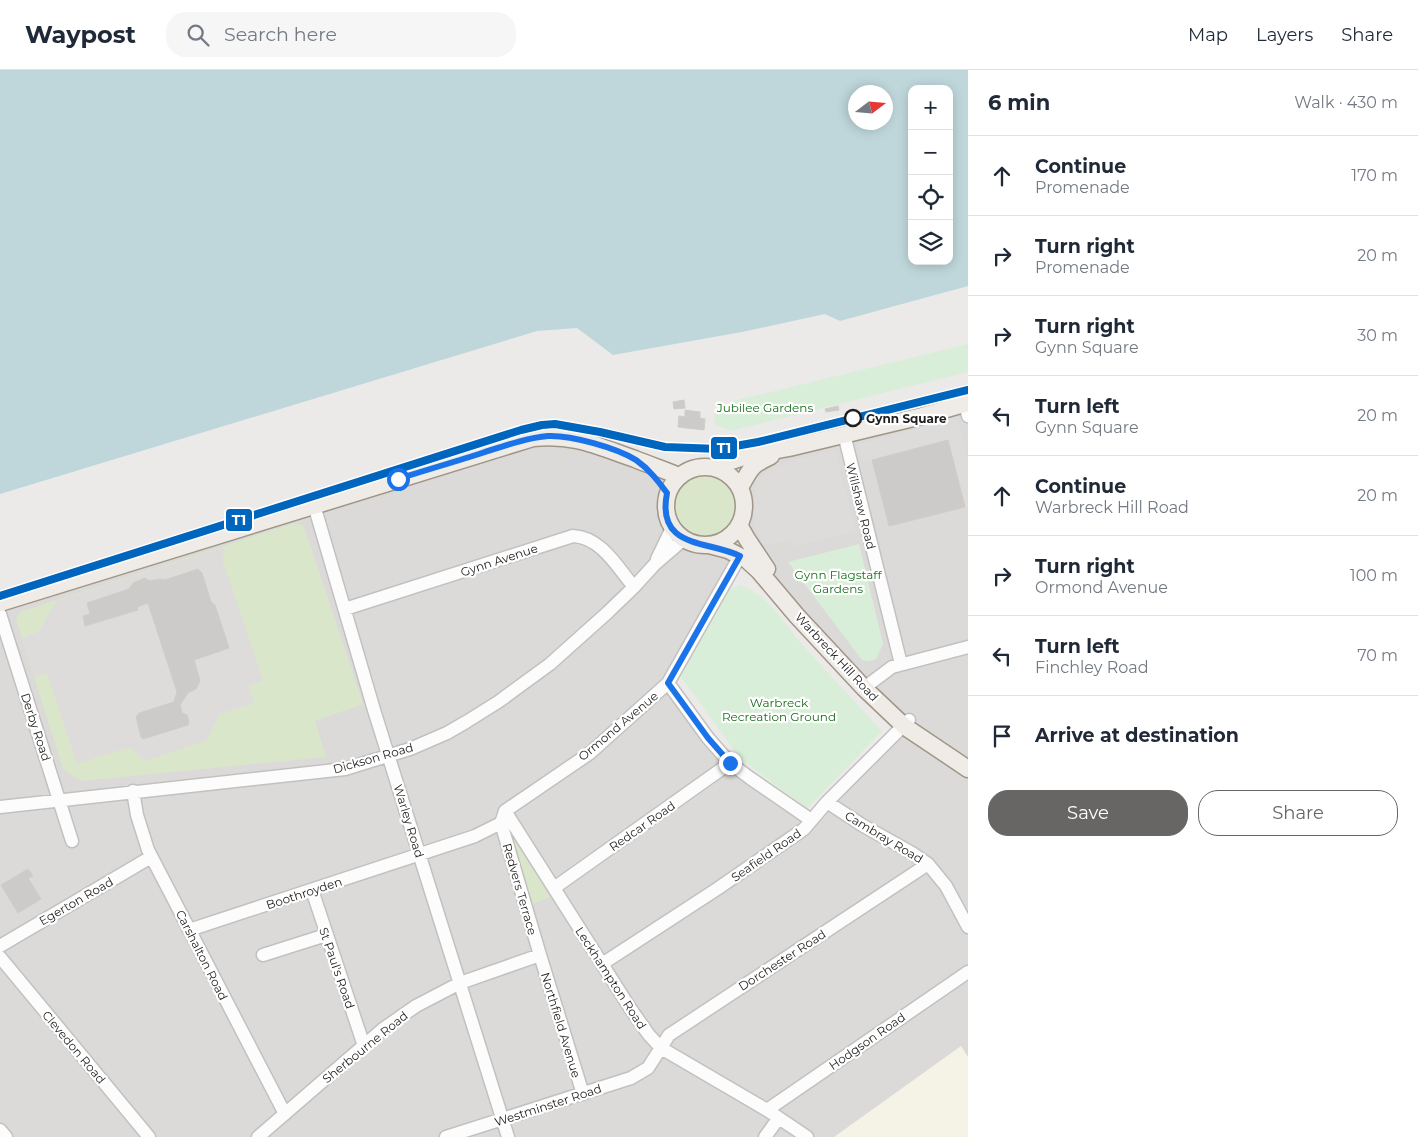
<!DOCTYPE html>
<html lang="en">
<head>
<meta charset="utf-8">
<style>
	body { margin:0; font-family:Montserrat,sans-serif; background:#f6f6f7; color:#1f2937 }
	.controls { position:absolute; right:15px; top:15px; display:grid; overflow:hidden; border-radius:10px; box-shadow:0 2px 12px #0003 }
	.controls button { width:45px; height:45px; display:grid; place-items:center; padding:0; border:0; border-bottom:1px solid #e0e1e3; background:#fff; color:#1f2937; font:25px sans-serif }
	.compass { position:absolute; left:848px; top:15px; width:45px; height:45px; border-radius:50%; background:#fff; box-shadow:0 2px 12px #0003; rotate:74deg }
	.stop { position:absolute; width:15px; height:15px; margin:-11px; border:4px solid #1a73e8; border-radius:50%; background:#fff }
	.stop.end { background:#1a73e8; border-color:#fff; box-shadow:0 1px 5px #0008 }
	.list { margin:0; padding:0; list-style:none }
	h2 { display:flex; justify-content:space-between; align-items:center; height:65px; margin:0; padding:0 20px; font-size:21px }
	h2 small { font-size:16px; font-weight:400; color:#747a83 }
	.list li { display:grid; grid-template-columns:32px 1fr auto; gap:15px; align-items:center; box-sizing:border-box; height:80px; padding:0 20px; border-top:1px solid #e0e1e3 }
	.list b { display:block; font-size:19px; white-space:nowrap }
	.list p { margin:0; font-size:16px; white-space:nowrap; color:#747a83 }
	.list em { font-size:16px; font-style:normal; color:#747a83 }
	.actions { display:flex; gap:10px; padding:15px 20px }
	.actions a { flex:1; padding:11px 0; border:1px solid #676665; border-radius:20px; text-align:center; font-size:18px; color:#676665 }
	.actions .main { background:#676665; color:#fff }
	.icon { flex:none; width:28px; height:28px; fill:none; stroke:currentColor; stroke-width:2; stroke-linecap:round; stroke-linejoin:round }
	.map { position:relative; flex:none; width:968px; height:1067px; overflow:hidden }
	header { display:flex; align-items:center; gap:30px; box-sizing:border-box; height:70px; padding:0 25px; background:#fff; border-bottom:1px solid #e0e1e3 }
	header strong { font-size:24px }
	nav { display:flex; gap:28px; margin-inline-start:auto; font-size:18px }
	.search { width:350px; height:45px; background:#f6f6f7; display:flex; align-items:center; gap:12px; box-sizing:border-box; padding:0 18px; border-radius:20px; color:#747a83; font-size:19px }
	main { display:flex }
	aside { flex:1; background:#fff }
	.map>svg:first-child { display:block }
	.residential { fill:#dbdad9; fill-rule:evenodd }
	.education { fill:#f4f3e5 }
	.grass { fill:#dae6ca }
	.park { fill:#d9eed8 }
	.parking { fill:#dddcdb }
	.water { fill:#bfd7db; fill-rule:evenodd }
	.building { fill:#cdcbc9; stroke:#cfccc9 }
	.lines { fill:none; stroke-linecap:round; stroke-linejoin:round }
	.minor-casing { stroke:#c2c1c0; stroke-width:15 }
	.major-casing { stroke:#a09687; stroke-width:19 }
	.minor { stroke:#fcfcfc; stroke-width:12 }
	.major { stroke:#efebe6; stroke-width:16 }
	.tram-1-casing { stroke:#fff; stroke-width:11 }
	.tram-1 { stroke:#0065bd; stroke-width:8 }
	.route { stroke:#1a73e8; stroke-width:6 }
	.stop-dot { fill:#fff; stroke:#1f1f1f; stroke-width:2.5 }
	.labels { text-anchor:middle; dominant-baseline:central; stroke-width:4.5; stroke-linejoin:round; paint-order:stroke }
	.park-label { font-size:12px; fill:#1a6f1c; stroke:#fff }
	.stop-label { font-size:12px; font-weight:bold; fill:#1f1f1f; stroke:#fff; text-anchor:start }
	.street-label { font-size:12px; fill:#1f1f1f; stroke:#fff }
	.line-badge { stroke:#fff; stroke-width:2 }
	.badge-label { font-size:14px; text-anchor:middle; font-weight:bold; fill:#fff }
</style>
</head>
<body>
<header>
<strong>Waypost</strong>
<div class="search"><svg class="icon" aria-label="search" viewBox="0 0 24 24"><circle cx="10" cy="10" r="6"/><path d="M15 15l6 6"/></svg>Search here</div>
<nav><a>Map</a><a>Layers</a><a>Share</a></nav>
</header>
<main>
<div class="map">
<svg width="968" height="1067" viewBox="0 0 968 1067">
	<rect width="100%" height="100%" fill="#eceae8"/>
	<path class="residential" d="M968,333V1067H0V533L550,366L679,406L701,396L714,397ZM740,486L903,656L811,750L708,668L668,613Z"/>
	<path class="education" d="M961,976L968,987V1067H834Z"/>
	<path class="grass" d="M673 436a32 32 0 1 1 64 0a32 32 0 1 1-64 0Z
		M295,453L302,455L305,460L363,634L315,651L326,687L81,711L63,699L16,549L20,542Z
		M512,769L516,771L550,827L530,835Z"/>
	<path class="park" d="M968,274V302L731,361L715,355L714,345L717,339L729,336L733,331Z
		M859,474L883,574L876,589L869,591L862,590L788,492Z
		M740,515C767,524 783,552 801,573C827,602 855,632 882,661L807,739L751,697L734,680L680,606L729,520Z"/>
	<path class="parking" d="M957,348L968,391V436L965,437L948,371L863,392L858,374Z
		M835,380L856,462L793,476L792,469L770,475L762,474L754,455L755,424L757,410L768,400L794,390Z
		M224,477L223,492L263,611L248,616L254,633L220,644L207,670L144,691L130,677L77,694L47,603L35,607L22,568L38,562L57,531Z"/>
	<path class="water" d="M0,0H968V216L840,251L825,244L742,262L613,285L577,258L537,261L0,424ZM912,19H949V191H912ZM856,22H886V52H856Z"/>
	<path class="building" d="M684,330L685,338L674,339L673,332Z
		M838,336L839,340L826,342L825,339Z
		M685,340L700,342V348L705,349L704,360L678,357L679,346L685,347Z
		M842,353L843,356L827,360L826,357Z
		M948,370L965,437L889,456L872,390Z
		M198,499L202,503L211,532L215,535L229,578L194,590L200,611L196,619L188,623L180,635L182,643L187,645L189,652L188,655L143,669L141,667L136,647L139,643L174,632L177,622L148,533L137,537L138,540L85,556L83,546L90,544L87,533L129,519L133,513L145,508L149,511L160,509L165,510Z
		M28,799L33,806L28,808L41,829L18,843L1,815Z"/>
	<g class="lines">
		<defs>
			<path id="minor" d="M965,334L968,346
				M844,364L901,594
				M314,435L374,640L508,1067
				M657,489L672,458
				M345,539L573,466C601,467 618,498 634,517
				M0,544L72,771
				M668,613L708,668L730,693L750,708L811,750
				M864,618L892,597L968,577
				M133,721L137,745L148,780L285,1044
				M827,732L862,755L912,783L928,794L946,816L968,857
				M0,737L345,699L410,679L447,663L466,652L498,632L550,594L607,543L634,517L655,494L684,469
				M505,741L630,938L649,965L661,978L767,1040L807,1067
				M501,753L540,885L583,1024
				M554,818L730,693
				M312,820L364,976
				M189,860L475,766L501,753L505,741L590,683L668,613L740,486
				M0,876L151,787
				M263,885L326,865
				M0,887L149,1067
				M602,894L717,819L804,759L827,732L909,650
				M767,1040L968,902
				M0,1060L6,1067
				M258,1067L383,959L416,936L460,913L540,885
				M446,1067L631,1008L648,998L669,965L928,794
				M765,1067L778,1049"/>
			<path id="major" d="M666 436a39 39 0 1 1 78 0a39 39 0 1 1-78 0Z
				M714,397L750,385L789,378L922,346L968,333
				M740,418C750,399 751,395 771,386
				M739,455L747,469L767,499
				M709,475L728,480L747,490L759,501L797,546L864,618L904,656L968,699
				M0,533L533,368C575,364 597,376 635,389C650,395 664,400 679,406"/>
		</defs>
		<use href="#minor" class="minor-casing"/>
		<use href="#major" class="major-casing"/>
		<use href="#minor" class="minor"/>
		<use href="#major" class="major"/>
		<defs>
			<path id="tram-1" d="M0,526L521,360L542,355L555,354L600,362L665,377L719,379L758,372L968,320"/>
		</defs>
		<use href="#tram-1" class="tram-1-casing"/>
		<use href="#tram-1" class="tram-1"/>
	</g>
	<g class="lines">
		<path class="route" d="M398,409C426,400 454,392 482,383C504,376 526,368 548,366C571,365 617,378 636,390C649,399 658,411 667,423C656,479 707,470 740,486L668,613L708,668L730,693"/>
	</g>
	<circle class="stop-dot" cx="853" cy="348" r="8"/>
	<g class="labels">
		<g class="park-label">
			<text x="765" y="337">Jubilee Gardens</text>
			<text x="838" y="504">Gynn Flagstaff<tspan x="838" dy="14">Gardens</tspan></text>
			<text x="779" y="632">Warbreck<tspan x="779" dy="14">Recreation Ground</tspan></text>
		</g>
		<g class="stop-label">
			<text x="866" y="348">Gynn Square</text>
		</g>
		<g class="street-label">
			<text transform="translate(861 436) rotate(76)">Willshaw Road</text>
			<text transform="translate(499 490) rotate(-18)">Gynn Avenue</text>
			<text transform="translate(837 587) rotate(47)">Warbreck Hill Road</text>
			<text transform="translate(618 656) rotate(-40)">Ormond Avenue</text>
			<text transform="translate(36 657) rotate(72)">Derby Road</text>
			<text transform="translate(373 688) rotate(-16)">Dickson Road</text>
			<text transform="translate(409 751) rotate(73)">Warley Road</text>
			<text transform="translate(642 756) rotate(-35)">Redcar Road</text>
			<text transform="translate(884 767) rotate(31)">Cambray Road</text>
			<text transform="translate(766 785) rotate(-35)">Seafield Road</text>
			<text transform="translate(520 819) rotate(74)">Redvers Terrace</text>
			<text transform="translate(304 823) rotate(-18)">Boothroyden</text>
			<text transform="translate(76 831) rotate(-30)">Egerton Road</text>
			<text transform="translate(202 885) rotate(63)">Carshalton Road</text>
			<text transform="translate(782 890) rotate(-33)">Dorchester Road</text>
			<text transform="translate(337 898) rotate(71)">St Paul's Road</text>
			<text transform="translate(611 908) rotate(57)">Leckhampton Road</text>
			<text transform="translate(561 955) rotate(73)">Northfield Avenue</text>
			<text transform="translate(867 971) rotate(-35)">Hodgson Road</text>
			<text transform="translate(74 977) rotate(50)">Clevedon Road</text>
			<text transform="translate(365 977) rotate(-39)">Sherbourne Road</text>
			<text transform="translate(548 1035) rotate(-18)">Westminster Road</text>
		</g>
	</g>
	<g class="line-badge">
		<rect x="710" y="366" width="28" height="24" rx="5" fill="#0065bd"/>
		<rect x="225" y="438" width="28" height="24" rx="5" fill="#0065bd"/>
	</g>
	<g class="badge-label">
		<text x="724" y="383">T1</text>
		<text x="239" y="455">T1</text>
	</g>
</svg>
<div class="controls">
<button>+</button>
<button>−</button>
<button><svg class="icon" aria-label="locate" viewBox="0 0 24 24"><circle cx="12" cy="12" r="6"/><path d="M12 2v4M12 18v4M2 12h4M18 12h4"/></svg></button>
<button><svg class="icon" aria-label="layers" viewBox="0 0 24 24"><path d="M12 4l9 5-9 5-9-5zM3 14l9 5 9-5"/></svg></button>
</div>
<svg class="compass" viewBox="-18 -18 36 36"><path d="M0-13l5 13h-10z" fill="#e53935"/><path d="M0 13l5-13h-10z" fill="#747a83"/></svg>
<div class="stop" style="left:398px;top:409px"></div>
<div class="stop end" style="left:730px;top:693px"></div>
</div>
<aside>
<h2>6 min<small>Walk · 430 m</small></h2>
<ul class="list">
<li><svg class="icon" aria-label="ahead" viewBox="0 0 24 24"><path d="M12 20V5M6 11l6-6 6 6"/></svg><div><b>Continue</b><p>Promenade</p></div><em>170 m</em></li>
<li><svg class="icon" aria-label="right" viewBox="0 0 24 24"><path d="M7 20v-9h11M14 6l5 5-5 5"/></svg><div><b>Turn right</b><p>Promenade</p></div><em>20 m</em></li>
<li><svg class="icon" aria-label="right" viewBox="0 0 24 24"><path d="M7 20v-9h11M14 6l5 5-5 5"/></svg><div><b>Turn right</b><p>Gynn Square</p></div><em>30 m</em></li>
<li><svg class="icon" aria-label="left" viewBox="0 0 24 24"><path d="M17 20v-9H6M10 6l-5 5 5 5"/></svg><div><b>Turn left</b><p>Gynn Square</p></div><em>20 m</em></li>
<li><svg class="icon" aria-label="ahead" viewBox="0 0 24 24"><path d="M12 20V5M6 11l6-6 6 6"/></svg><div><b>Continue</b><p>Warbreck Hill Road</p></div><em>20 m</em></li>
<li><svg class="icon" aria-label="right" viewBox="0 0 24 24"><path d="M7 20v-9h11M14 6l5 5-5 5"/></svg><div><b>Turn right</b><p>Ormond Avenue</p></div><em>100 m</em></li>
<li><svg class="icon" aria-label="left" viewBox="0 0 24 24"><path d="M17 20v-9H6M10 6l-5 5 5 5"/></svg><div><b>Turn left</b><p>Finchley Road</p></div><em>70 m</em></li>
<li><svg class="icon" aria-label="arrive" viewBox="0 0 24 24"><path d="M6 21V4h12l-3 4 3 4H6"/></svg><div><b>Arrive at destination</b></div></li>
</ul>
<div class="actions"><a class="main">Save</a><a>Share</a></div>
</aside>
</main>
</body>
</html>
